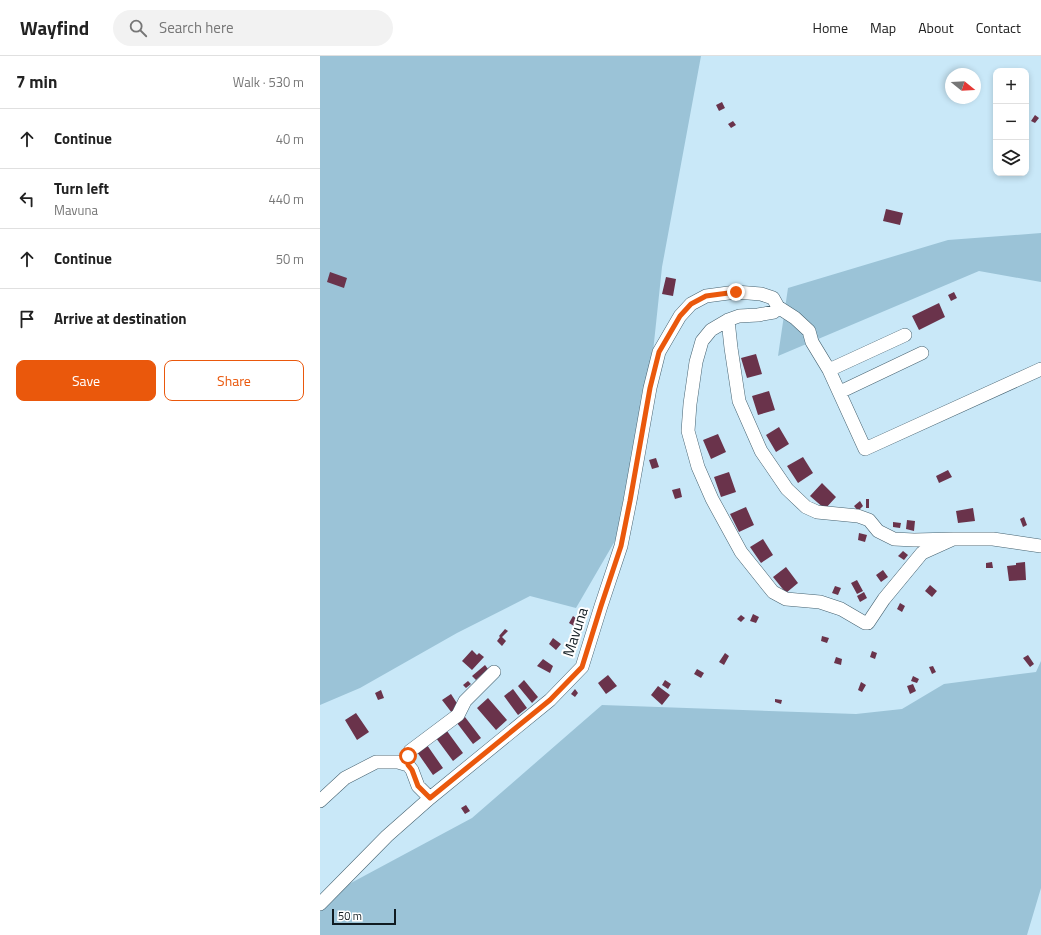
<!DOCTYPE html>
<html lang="en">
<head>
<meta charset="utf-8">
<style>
	body { margin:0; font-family:"Titillium Web",sans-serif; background:#f2f2f2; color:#222 }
	.controls { position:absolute; right:12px; top:12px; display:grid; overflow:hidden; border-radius:8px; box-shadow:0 2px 6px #0003 }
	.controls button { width:36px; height:36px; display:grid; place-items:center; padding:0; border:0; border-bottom:1px solid #e0e0e0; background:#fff; color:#222; font:20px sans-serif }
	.compass { position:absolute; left:625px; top:12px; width:36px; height:36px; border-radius:50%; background:#fff; box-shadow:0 2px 6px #0003; rotate:108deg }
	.scale { position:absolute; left:12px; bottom:10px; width:64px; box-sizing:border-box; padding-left:4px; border:2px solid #101b21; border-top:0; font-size:11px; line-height:14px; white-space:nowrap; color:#101b21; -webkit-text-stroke:3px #fff; paint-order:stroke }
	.stop { position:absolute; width:12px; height:12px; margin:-9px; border:3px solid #ea580c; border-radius:50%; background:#fff }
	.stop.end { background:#ea580c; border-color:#fff; box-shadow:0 1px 4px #0008 }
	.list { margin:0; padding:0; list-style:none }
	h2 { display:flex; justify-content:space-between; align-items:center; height:52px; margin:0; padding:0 16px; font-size:17px }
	h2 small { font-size:13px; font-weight:400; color:#767676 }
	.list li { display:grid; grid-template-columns:26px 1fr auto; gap:12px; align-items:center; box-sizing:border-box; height:60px; padding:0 16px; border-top:1px solid #e0e0e0 }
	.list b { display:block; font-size:15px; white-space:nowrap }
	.list p { margin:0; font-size:13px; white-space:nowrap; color:#767676 }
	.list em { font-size:13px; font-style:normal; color:#767676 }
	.actions { display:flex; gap:8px; padding:12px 16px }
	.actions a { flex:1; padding:9px 0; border:1px solid #ea580c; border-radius:8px; text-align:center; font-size:14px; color:#ea580c }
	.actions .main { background:#ea580c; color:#fff }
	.icon { flex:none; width:22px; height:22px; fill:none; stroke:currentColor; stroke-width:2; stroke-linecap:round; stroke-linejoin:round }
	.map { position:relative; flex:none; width:721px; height:879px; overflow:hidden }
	header { display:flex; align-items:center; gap:24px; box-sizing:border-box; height:56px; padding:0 20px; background:#fff; border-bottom:1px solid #e0e0e0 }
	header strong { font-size:19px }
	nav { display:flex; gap:22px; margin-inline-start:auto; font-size:14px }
	.search { width:280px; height:36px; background:#f2f2f2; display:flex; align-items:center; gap:10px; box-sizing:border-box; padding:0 14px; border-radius:22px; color:#767676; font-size:15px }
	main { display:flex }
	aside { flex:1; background:#fff }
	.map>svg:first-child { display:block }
	.green { fill:#9bc3d7 }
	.building { fill:#6a334b }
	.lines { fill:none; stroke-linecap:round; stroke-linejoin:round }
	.minor-casing { stroke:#466270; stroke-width:14 }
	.minor { stroke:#fff; stroke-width:13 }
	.route { stroke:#ea580c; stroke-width:5 }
	.labels { text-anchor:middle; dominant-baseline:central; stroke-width:4; stroke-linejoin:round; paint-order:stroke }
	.street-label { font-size:15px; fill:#101b21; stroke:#fff }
</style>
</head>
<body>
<header>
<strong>Wayfind</strong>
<div class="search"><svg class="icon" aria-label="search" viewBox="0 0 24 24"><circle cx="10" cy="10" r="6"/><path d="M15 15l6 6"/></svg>Search here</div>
<nav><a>Home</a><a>Map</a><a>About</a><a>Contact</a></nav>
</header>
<main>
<aside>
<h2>7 min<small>Walk · 530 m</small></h2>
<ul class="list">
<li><svg class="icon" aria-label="ahead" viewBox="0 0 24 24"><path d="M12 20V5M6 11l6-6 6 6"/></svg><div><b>Continue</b></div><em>40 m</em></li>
<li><svg class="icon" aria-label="left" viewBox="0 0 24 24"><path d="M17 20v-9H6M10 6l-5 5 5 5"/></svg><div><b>Turn left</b><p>Mavuna</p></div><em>440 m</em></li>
<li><svg class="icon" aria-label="ahead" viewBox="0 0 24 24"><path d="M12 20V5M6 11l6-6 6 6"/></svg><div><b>Continue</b></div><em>50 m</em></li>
<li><svg class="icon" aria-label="arrive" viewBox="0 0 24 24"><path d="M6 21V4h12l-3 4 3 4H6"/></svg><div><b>Arrive at destination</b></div></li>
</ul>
<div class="actions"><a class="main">Save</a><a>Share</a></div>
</aside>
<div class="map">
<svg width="721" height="879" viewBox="0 0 721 879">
	<rect width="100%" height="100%" fill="#c9e8f8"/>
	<path class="green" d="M0,0H381L342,211L317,447L256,552L210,540L137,577L40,632L0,649Z
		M721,177V226L659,215L458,300L468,232L628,184Z
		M721,605V832L707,879H0V847L16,835L152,762L282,649L536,658L582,653L624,628L716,616Z"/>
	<path class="building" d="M402,46L405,52L399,55L396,49Z
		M715,59L719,62L715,67L711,65Z
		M413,65L416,69L411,72L408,68Z
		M566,153L583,157L580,169L563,165Z
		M10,216L27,222L24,232L7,226Z
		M346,221L356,223L353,240L342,238Z
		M634,236L637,242L631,245L628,239Z
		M619,247L625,261L599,274L592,260Z
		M436,298L442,318L427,322L421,302Z
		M449,335L455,354L438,359L432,340Z
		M459,371L469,388L456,396L446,379Z
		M398,378L406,396L391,403L383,384Z
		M483,401L493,417L478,427L467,410Z
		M336,402L339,411L332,413L329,404Z
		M628,414L632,421L619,427L616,420Z
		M409,416L416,436L401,441L394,421Z
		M502,427L516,441L505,453L490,440Z
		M360,432L362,441L355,443L352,434Z
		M546,443H549V452H546Z
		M540,445L543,450L538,455L534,450Z
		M426,451L434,469L419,476L410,458Z
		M653,452L655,465L638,467L636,455Z
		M704,461L707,469L703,471L700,463Z
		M587,464L595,465L594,475L586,473Z
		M573,466L581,467L580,472L573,471Z
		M539,477L547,479L545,486L538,484Z
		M443,483L453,499L441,507L430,491Z
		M583,495L588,499L584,504L578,500Z
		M672,506L673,512H666V507Z
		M705,506L706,524L689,525L687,510L696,509V507Z
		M466,511L478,527L466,537L453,521Z
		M563,514L568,521L561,526L556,519Z
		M537,524L543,535L537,538L531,527Z
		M610,529L617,535L612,541L605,535Z
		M515,530L521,532L518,539L512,537Z
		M544,536L547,542L540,546L537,540Z
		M580,547L585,550L582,556L577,553Z
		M433,558L439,561L436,567L430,565Z
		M421,559L425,562L421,566L417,563Z
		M253,560L263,567L259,573L249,567Z
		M185,573L188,575L182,581L186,585L182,590L177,585L180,581L179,580Z
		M502,580L509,582L507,587L501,585Z
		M233,582L241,588L236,594L229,588Z
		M152,594L157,599L159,597L164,601L152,614L142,605Z
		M552,595L557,597L555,603L550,601Z
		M405,597L409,600L404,609L399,606Z
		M708,599L714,608L710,611L703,602Z
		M516,601L522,603L521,609L514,607Z
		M223,603L233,610L230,617L217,610Z
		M165,609L168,613L156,624L152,620Z
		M613,610L616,616L612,618L609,611Z
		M377,613L384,617L381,622L374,618Z
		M288,619L297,630L286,638L278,627Z
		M593,620L599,623L597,627L591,625Z
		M204,624L218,641L212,647L198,630Z
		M345,624L351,628L348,633L342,629Z
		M148,625L151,628L146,632L143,629Z
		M541,626L546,629L542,636L538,634Z
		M593,628L596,635L590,638L587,630Z
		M338,630L350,639L342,649L331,639Z
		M193,633L207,652L198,659L184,640Z
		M255,633L258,637L255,641L251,638Z
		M61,634L64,642L58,644L55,637Z
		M131,638L140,652L132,657L122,644Z
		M168,642L187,664L176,674L157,652Z
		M455,643L462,644L461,648L455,646Z
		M36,657L49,676L37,684L25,664Z
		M145,661L161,682L153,688L137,667Z
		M127,675L143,697L133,705L116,682Z
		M107,689L123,712L113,719L97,696Z
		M146,749L150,755L145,758L141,752Z"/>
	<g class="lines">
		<defs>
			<path id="minor" d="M458,251L475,262L489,275L492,286L509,314L585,279
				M408,264L411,292L419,345L441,395L467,433L486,451L497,456L538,460L549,464L558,475L574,483L594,484L633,483H673L721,490
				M509,314L545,393L721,313
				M520,336L602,297
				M88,709V700L90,695L138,659L145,645L174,616
				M0,745L25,722L56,706H78L88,709L92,714L98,730L110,742
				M0,848L67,780L110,742L230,644L262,611L281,550L301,490L310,445L330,332L339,296L360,260L371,248L386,240L416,236L441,238L453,242L458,251L454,256L438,259L419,260L408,264L391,274L382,285L376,306L370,348L368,375L378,411L392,443L421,496L453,536L466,543L500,546L521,553L545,567H548L564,543L602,497L633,483"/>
		</defs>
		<use href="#minor" class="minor-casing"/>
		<use href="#minor" class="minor"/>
	</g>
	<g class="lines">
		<path class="route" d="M88,700V709L92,714L98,730L110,742L230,644L262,611L281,550L301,490L310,445L330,332L339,296L360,260L371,248L386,240L416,236"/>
	</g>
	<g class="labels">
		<g class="street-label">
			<text transform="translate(255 576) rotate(-72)">Mavuna</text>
		</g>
	</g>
</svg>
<div class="controls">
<button>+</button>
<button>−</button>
<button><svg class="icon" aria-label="layers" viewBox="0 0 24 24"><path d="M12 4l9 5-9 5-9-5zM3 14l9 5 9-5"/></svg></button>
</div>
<svg class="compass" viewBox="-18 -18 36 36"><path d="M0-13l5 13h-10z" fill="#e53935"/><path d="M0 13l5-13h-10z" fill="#767676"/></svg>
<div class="scale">50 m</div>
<div class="stop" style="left:88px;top:700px"></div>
<div class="stop end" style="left:416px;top:236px"></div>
</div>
</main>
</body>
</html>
